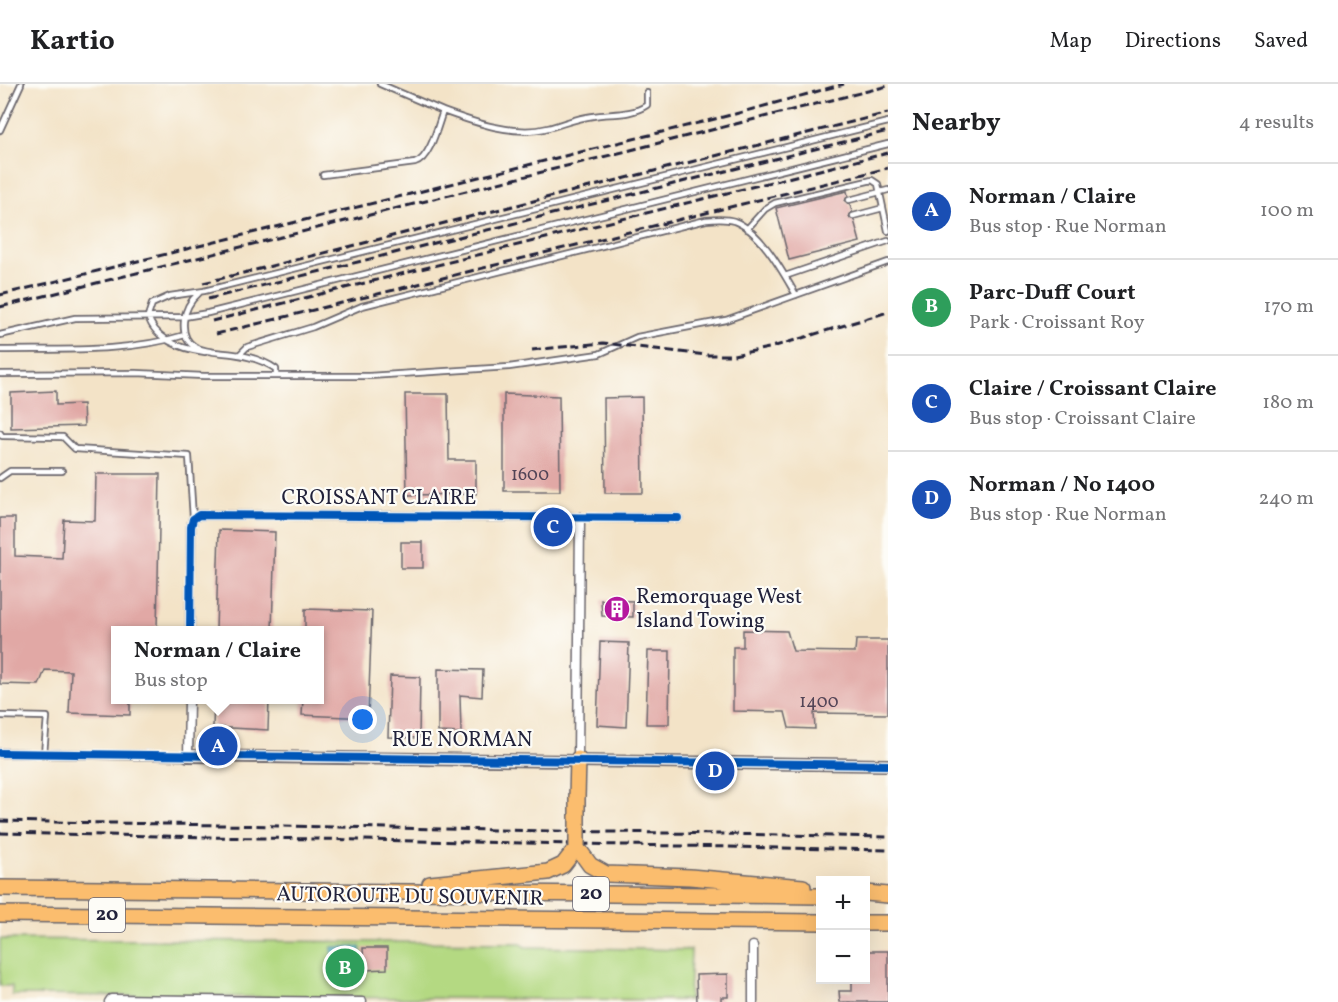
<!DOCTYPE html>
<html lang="en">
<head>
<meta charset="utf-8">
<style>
	body { margin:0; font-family:Vollkorn,serif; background:#f6f6f6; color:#202124 }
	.controls { position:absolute; right:18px; bottom:18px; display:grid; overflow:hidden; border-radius:0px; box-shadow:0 6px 24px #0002 }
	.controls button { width:54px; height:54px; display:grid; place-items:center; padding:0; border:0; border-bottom:2px solid #e0e0e0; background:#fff; color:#202124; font:30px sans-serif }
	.you { position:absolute; left:363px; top:636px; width:21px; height:21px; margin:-15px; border:4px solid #fff; border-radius:50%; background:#1a73e8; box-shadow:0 0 0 9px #1a73e833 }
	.badge { display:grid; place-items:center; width:39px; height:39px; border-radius:50%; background:#b5179e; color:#fff; font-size:20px; font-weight:700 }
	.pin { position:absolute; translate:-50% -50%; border:3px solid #fff; box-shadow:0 2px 6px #0006 }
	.popup { position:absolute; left:111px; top:542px; width:213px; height:78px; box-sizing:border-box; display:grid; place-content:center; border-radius:0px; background:#fff; filter:drop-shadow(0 2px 4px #0005); font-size:20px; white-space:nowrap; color:#757577 }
	.popup b { font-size:22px; color:#202124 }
	.popup::after { content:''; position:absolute; left:50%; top:100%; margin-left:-12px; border:12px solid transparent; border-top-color:#fff }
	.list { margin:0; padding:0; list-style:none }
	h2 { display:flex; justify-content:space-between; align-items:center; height:78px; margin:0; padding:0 24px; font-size:26px }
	h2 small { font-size:20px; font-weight:400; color:#757577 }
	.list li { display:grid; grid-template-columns:39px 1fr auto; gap:18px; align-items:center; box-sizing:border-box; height:96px; padding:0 24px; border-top:2px solid #e0e0e0 }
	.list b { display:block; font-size:22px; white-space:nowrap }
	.list p { margin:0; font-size:20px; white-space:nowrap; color:#757577 }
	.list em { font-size:20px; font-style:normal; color:#757577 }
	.map { position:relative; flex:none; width:888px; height:918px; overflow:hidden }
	header { display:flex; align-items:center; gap:36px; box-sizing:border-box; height:84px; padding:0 30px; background:#fff; border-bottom:2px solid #e0e0e0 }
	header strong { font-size:28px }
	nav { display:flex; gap:33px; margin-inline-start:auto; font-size:21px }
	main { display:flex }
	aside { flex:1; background:#fff }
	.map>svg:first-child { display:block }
	.green { fill:#b4d982; stroke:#6b7e5e; stroke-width:1.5 }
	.water { fill:#5ac4d6; stroke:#3e7388; stroke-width:1.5 }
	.building { fill:#e1a8a5 }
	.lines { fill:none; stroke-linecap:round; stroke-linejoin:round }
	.service-casing { stroke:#6b666c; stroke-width:8 }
	.minor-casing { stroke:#6b666c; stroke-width:11 }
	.tertiary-casing { stroke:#6b666c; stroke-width:14 }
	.motorway-casing { stroke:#6b666c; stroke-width:18 }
	.service { stroke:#fff; stroke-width:4.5 }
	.minor { stroke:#fff; stroke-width:8 }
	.tertiary { stroke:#fff; stroke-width:10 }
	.motorway { stroke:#fbbd6e; stroke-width:15 }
	.rail { stroke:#22223b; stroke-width:3; stroke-dasharray:9 4.5; stroke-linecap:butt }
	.motorway-bridge-casing { stroke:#6b666c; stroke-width:18; stroke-linecap:butt }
	.motorway-bridge { stroke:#fbbd6e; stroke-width:15 }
	.cycleway-casing { stroke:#fdfcf7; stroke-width:11 }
	.cycleway { stroke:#0057b8; stroke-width:8 }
	.labels { text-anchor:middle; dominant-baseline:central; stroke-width:4.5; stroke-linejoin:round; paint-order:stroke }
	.number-label { font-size:18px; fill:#524456 }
	.shield { fill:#fdfcf7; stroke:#646373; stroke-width:1.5 }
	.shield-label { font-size:20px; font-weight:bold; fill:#22223b }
	.street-label { font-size:21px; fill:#22223b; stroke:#fdfcf7 }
	.poi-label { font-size:21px; fill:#22223b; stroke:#fdfcf7; text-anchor:start }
</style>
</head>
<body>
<header>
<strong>Kartio</strong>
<nav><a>Map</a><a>Directions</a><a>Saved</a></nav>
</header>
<main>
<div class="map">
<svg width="888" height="918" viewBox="0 0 888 918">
	<rect width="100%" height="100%" fill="#fdfcf7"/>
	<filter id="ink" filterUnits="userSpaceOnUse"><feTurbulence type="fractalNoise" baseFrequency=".0167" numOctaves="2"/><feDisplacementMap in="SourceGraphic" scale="12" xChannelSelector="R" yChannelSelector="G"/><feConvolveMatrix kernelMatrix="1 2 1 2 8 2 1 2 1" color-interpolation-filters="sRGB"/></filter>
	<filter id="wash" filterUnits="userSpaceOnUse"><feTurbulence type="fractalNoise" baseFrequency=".008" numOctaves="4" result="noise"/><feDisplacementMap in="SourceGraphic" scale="24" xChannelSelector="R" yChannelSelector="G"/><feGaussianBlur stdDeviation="1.35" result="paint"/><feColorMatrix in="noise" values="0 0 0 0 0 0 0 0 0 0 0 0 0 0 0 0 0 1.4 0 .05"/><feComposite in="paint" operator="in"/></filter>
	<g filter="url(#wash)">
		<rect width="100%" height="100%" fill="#f3e3c7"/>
		<path class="green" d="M0,855L520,859L525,863L691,866L689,916L12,911V902H0Z"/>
		<path class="water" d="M332,863H360L361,877H345L343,887H332Z"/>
		<g id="blocks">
			<path class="building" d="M847,107L848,112L845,117L850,120L852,128L849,133L854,136L860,158L789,176L776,124Z
				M56,307V321L83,320L84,342L11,344V309Z
				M405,310H448L449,376H476V410L407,411Z
				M504,310L559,312L560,407H504Z
				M642,313L643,409H605L604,314Z
				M96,390H160L157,546H116V615H130V631L69,629L71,587L45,586L39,601L0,600V434H15V472L62,474L64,436L95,437Z
				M219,446L275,448L272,546H216Z
				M401,458H423V484H401Z
				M601,516L633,517V533L602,532Z
				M305,525L372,527L368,634L302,631L303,615H320V546H305Z
				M743,546L787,547L793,567L855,568L856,556H888V630L814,629L815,645L789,644L785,628L733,627V563H743Z
				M600,558L629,559L626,643L597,641Z
				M648,567H670L669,640H646Z
				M438,585L483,586L482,613L460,611L461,649L438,648Z
				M390,592L420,593L419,654L388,653Z
				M214,615H269L268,646L213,643Z
				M363,864H387V885L364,886Z
				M866,867H888V918H840L839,907H852V896H866Z
				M728,890V913H721V918H697L696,891Z"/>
		</g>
	</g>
	<g filter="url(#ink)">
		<use href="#blocks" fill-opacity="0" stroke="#6b666c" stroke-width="1.5"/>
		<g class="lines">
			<defs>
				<path id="service" d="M443,27C473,38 515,53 548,44C563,40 577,34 593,32C611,29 631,32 647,21V9
					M0,46L21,0
					M323,91L415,79C430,75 438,41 443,27L380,0
					M849,116L888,106
					M853,132L883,124
					M747,145L765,125L775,119L872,96L878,100L888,147
					M785,192L888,157
					M199,209C191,216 185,226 184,237C181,269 209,267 233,270C248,272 263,276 276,285V292
					M0,251L75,234L184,233L208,229L888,60
					M0,266C61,265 126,269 185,251
					M205,268C182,265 155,256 148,232L152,220L170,212L204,207L888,38
					M239,271L247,263L313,243L362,222L706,136C715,135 725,134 734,137C761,147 782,187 796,211
					M0,290L136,289L204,292H369L509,283L599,270L637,253L726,236L888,178
					M0,349L2,352L63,353L75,365L189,372L193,434
					M0,394L10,387H62
					M0,632L47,633L44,670"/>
				<path id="minor" d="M190,546L191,443L193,435L199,431L678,434
					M0,669L188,672L189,616
					M578,675L580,433
					M753,862V918
					M109,918L111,915L362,918"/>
				<path id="tertiary" d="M188,672L888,681"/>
				<path id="motorway" d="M577,714L578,675
					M430,800L548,788L563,781L577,763L590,781L606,790L690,793L803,803
					M0,804L820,812
					M866,809L888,811
					M0,830L820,838
					M866,839H888"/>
			</defs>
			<use href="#service" class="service-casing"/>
			<use href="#minor" class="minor-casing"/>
			<use href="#tertiary" class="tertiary-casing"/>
			<use href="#motorway" class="motorway-casing"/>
			<use href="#service" class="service"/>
			<use href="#minor" class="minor"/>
			<use href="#tertiary" class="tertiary"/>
			<use href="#motorway" class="motorway"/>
			<path class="rail" d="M203,199L888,29
				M0,211L735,30L844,0
				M208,215L888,47
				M0,223L888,2
				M212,237L888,69
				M216,250L888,84
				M532,266L603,259L706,271H733L769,264L888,228
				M0,737L888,753
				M0,749L888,766"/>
			<defs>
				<path id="motorway-bridge" d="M577,763V714"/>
			</defs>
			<use href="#motorway-bridge" class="motorway-bridge-casing"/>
			<use href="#motorway-bridge" class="motorway-bridge"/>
			<defs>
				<path id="cycleway" d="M190,546L191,443L193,435L199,431L678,434
					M0,669L888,681"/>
			</defs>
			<use href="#cycleway" class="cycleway-casing"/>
			<use href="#cycleway" class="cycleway"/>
		</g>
	</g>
	<defs>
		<symbol id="building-disc" viewBox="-11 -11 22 22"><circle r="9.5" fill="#b5179e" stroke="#fdfcf7"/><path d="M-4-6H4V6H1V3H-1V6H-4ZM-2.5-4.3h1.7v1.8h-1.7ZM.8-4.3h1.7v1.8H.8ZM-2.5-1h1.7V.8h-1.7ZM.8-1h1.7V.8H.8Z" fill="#fff"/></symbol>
	</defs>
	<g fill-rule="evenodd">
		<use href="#building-disc" x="602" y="510" width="30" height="30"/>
	</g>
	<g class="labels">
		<g class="number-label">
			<text x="530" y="391">1600</text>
			<text x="819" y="618">1400</text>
		</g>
		<g class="shield">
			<rect x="573" y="793" width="36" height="34" rx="4.5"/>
			<rect x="89" y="814" width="36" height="34" rx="4.5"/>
		</g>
		<g class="shield-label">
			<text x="591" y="810">20</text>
			<text x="107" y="831">20</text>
		</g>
		<g class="street-label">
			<text x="379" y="414">CROISSANT CLAIRE</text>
			<text x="462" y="656">RUE NORMAN</text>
			<text transform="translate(410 813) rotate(1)">AUTOROUTE DU SOUVENIR</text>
		</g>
		<g class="poi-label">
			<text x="636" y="513">Remorquage West<tspan x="636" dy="24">Island Towing</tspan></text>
		</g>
	</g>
</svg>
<div class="controls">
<button>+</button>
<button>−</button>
</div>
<div class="you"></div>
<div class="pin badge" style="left:218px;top:662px;background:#1a4fb4">A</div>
<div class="popup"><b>Norman / Claire</b>Bus stop</div>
<div class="pin badge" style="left:345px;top:884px;background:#2e9e5b">B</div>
<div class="pin badge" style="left:553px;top:443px;background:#1a4fb4">C</div>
<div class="pin badge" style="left:715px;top:687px;background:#1a4fb4">D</div>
</div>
<aside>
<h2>Nearby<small>4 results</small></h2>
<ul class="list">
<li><span class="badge" style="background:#1a4fb4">A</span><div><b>Norman / Claire</b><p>Bus stop · Rue Norman</p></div><em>100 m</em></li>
<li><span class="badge" style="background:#2e9e5b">B</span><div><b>Parc-Duff Court</b><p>Park · Croissant Roy</p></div><em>170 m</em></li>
<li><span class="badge" style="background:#1a4fb4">C</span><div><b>Claire / Croissant Claire</b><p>Bus stop · Croissant Claire</p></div><em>180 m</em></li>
<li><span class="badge" style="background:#1a4fb4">D</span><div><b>Norman / No 1400</b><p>Bus stop · Rue Norman</p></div><em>240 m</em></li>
</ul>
</aside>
</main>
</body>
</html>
